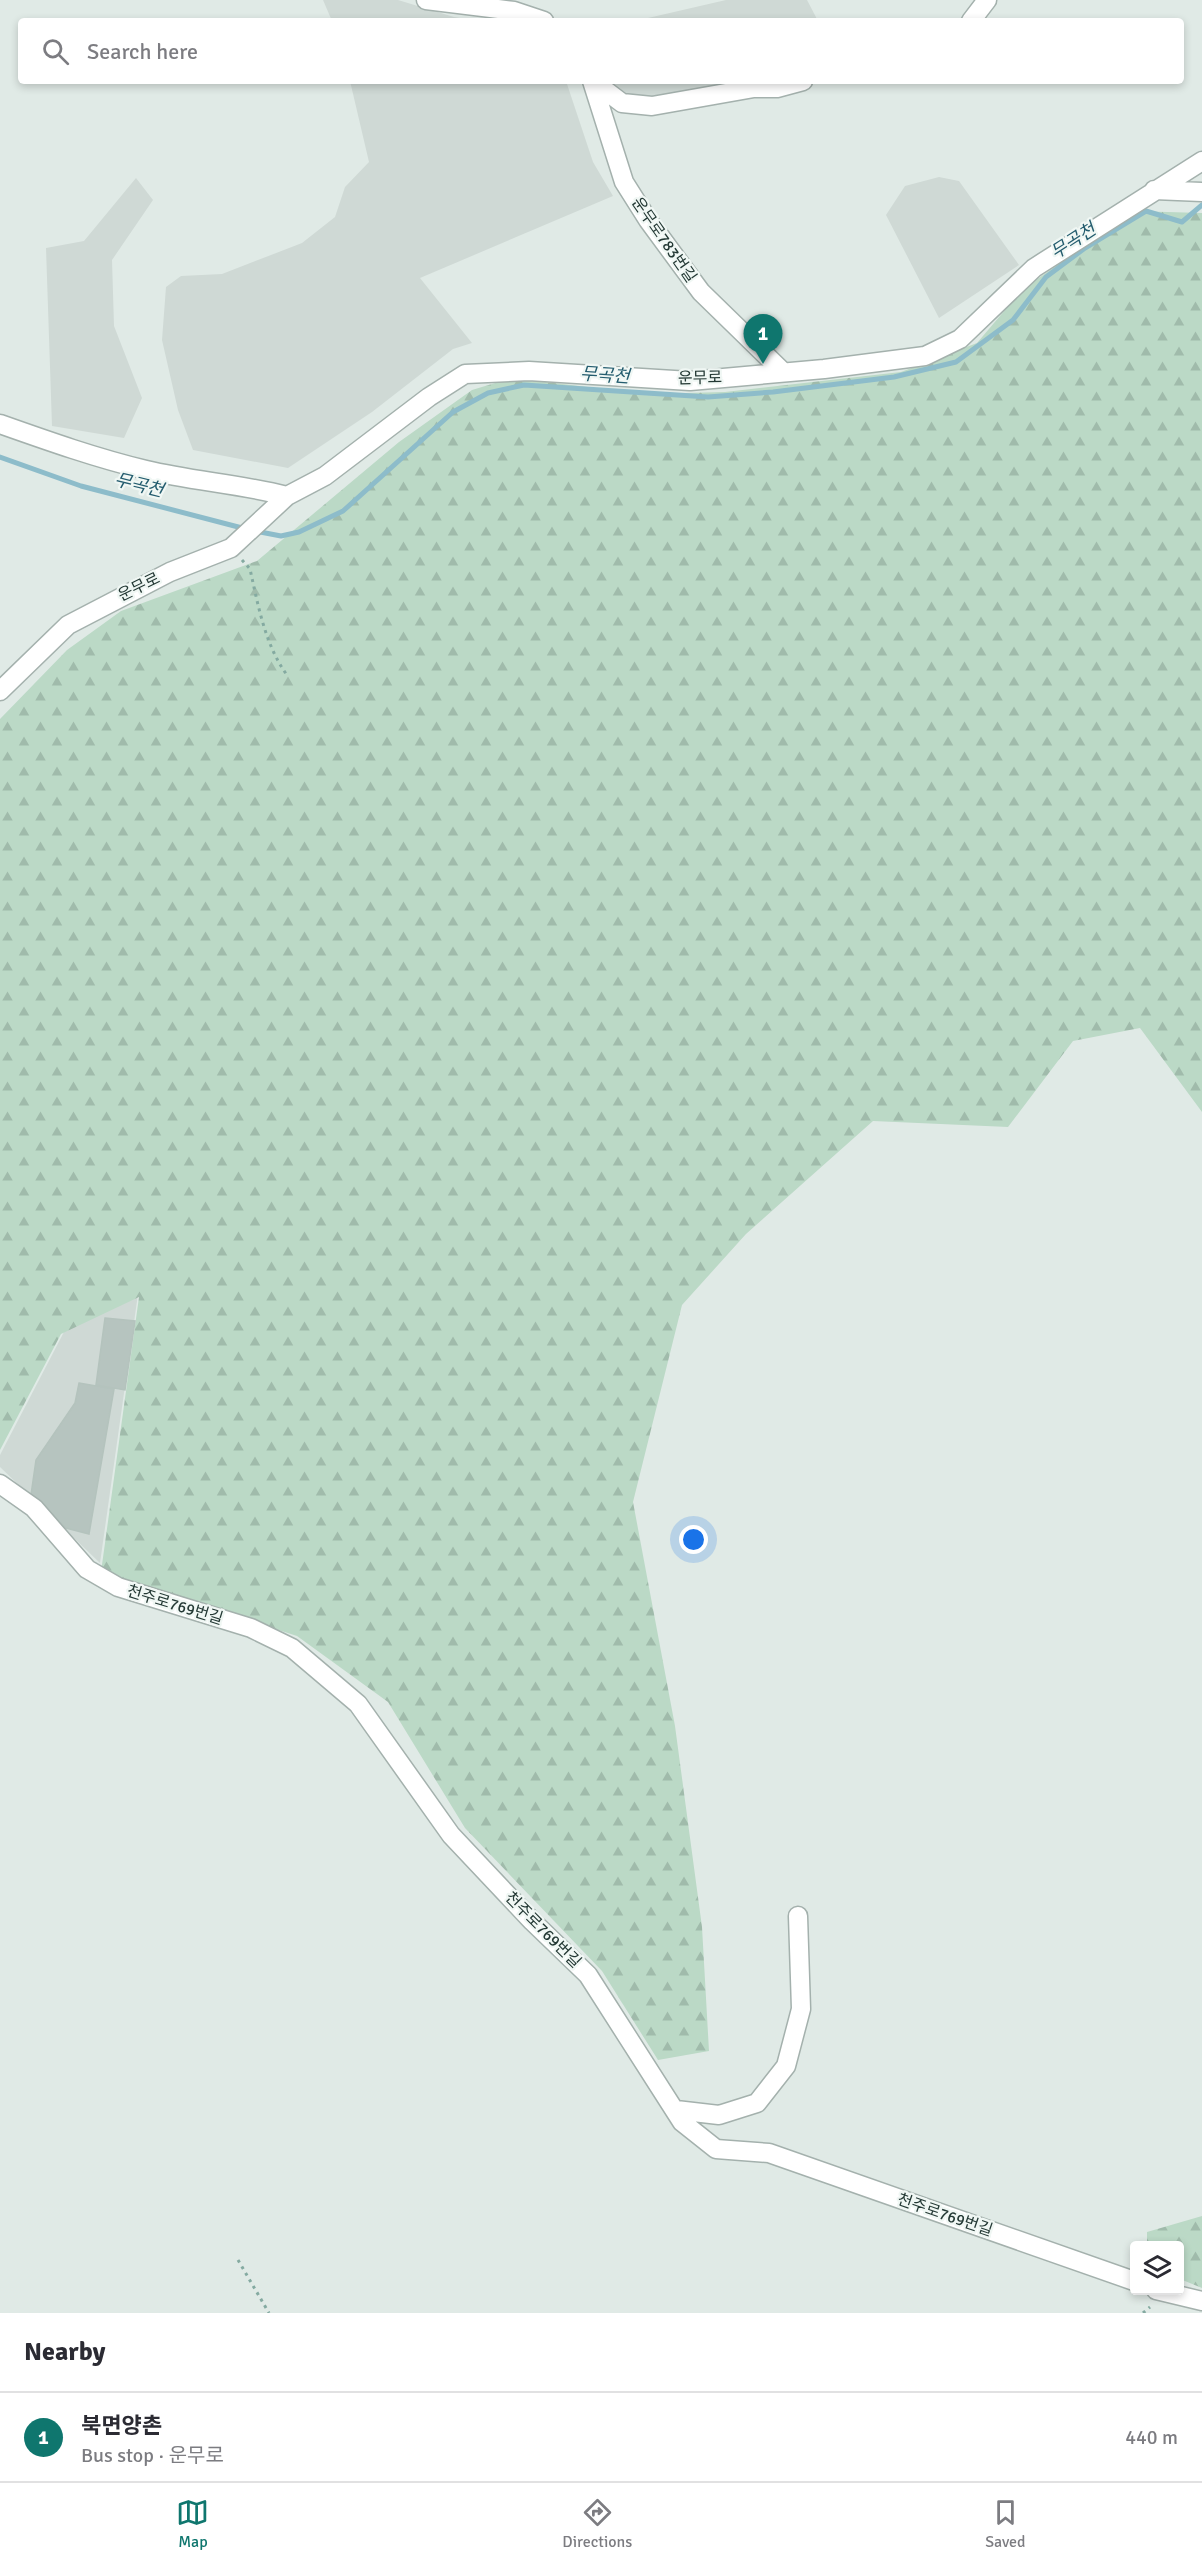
<!DOCTYPE html>
<html lang="en">
<head>
<meta charset="utf-8">
<style>
	body { margin:0; font-family:Signika,"Noto Sans KR",sans-serif; background:#f7f7f7; color:#2b2b33 }
	.controls { position:absolute; right:18px; bottom:18px; display:grid; overflow:hidden; border-radius:6px; box-shadow:0 3px 9px #0003 }
	.controls button { width:54px; height:54px; display:grid; place-items:center; padding:0; border:0; border-bottom:2px solid #e1e1e2; background:#fff; color:#2b2b33; font:30px sans-serif }
	.you { position:absolute; left:694px; top:1540px; width:21px; height:21px; margin:-15px; border:4px solid #fff; border-radius:50%; background:#1a73e8; box-shadow:0 0 0 9px #1a73e833 }
	.badge { display:grid; place-items:center; width:39px; height:39px; border-radius:50%; background:#0f766e; color:#fff; font-size:20px; font-weight:700 }
	.pin { position:absolute; translate:-50% -50px; filter:drop-shadow(0 2px 3px #0008) }
	.pin::after { content:''; position:absolute; top:32px; width:21px; height:18px; background:inherit; clip-path:polygon(0 0,100% 0,50% 100%) }
	.list { margin:0; padding:0; list-style:none }
	h2 { display:flex; justify-content:space-between; align-items:center; height:78px; margin:0; padding:0 24px; font-size:26px }
	h2 small { font-size:20px; font-weight:400; color:#7c7c81 }
	.list li { display:grid; grid-template-columns:39px 1fr auto; gap:18px; align-items:center; box-sizing:border-box; height:90px; padding:0 24px; border-top:2px solid #e1e1e2 }
	.list b { display:block; font-size:22px; white-space:nowrap }
	.list p { margin:0; font-size:20px; white-space:nowrap; color:#7c7c81 }
	.list em { font-size:20px; font-style:normal; color:#7c7c81 }
	.icon { flex:none; width:33px; height:33px; fill:none; stroke:currentColor; stroke-width:2; stroke-linecap:round; stroke-linejoin:round }
	.map { position:relative; flex:none; width:1202px; height:2313px; overflow:hidden }
	.search { position:absolute; background:#fff; box-shadow:0 3px 9px #0003; left:18px; right:18px; top:18px; height:66px; display:flex; align-items:center; gap:15px; box-sizing:border-box; padding:0 21px; border-radius:6px; color:#7c7c81; font-size:22px }
	.sheet { height:168px; background:#fff }
	nav { display:flex; justify-content:space-around; align-items:center; box-sizing:border-box; height:84px; border-top:2px solid #e1e1e2; background:#fff; font-size:16px; color:#7c7c81 }
	nav a { display:grid; justify-items:center; gap:3px }
	nav .on { color:#0f766e }
	.map>svg:first-child { display:block }
	.built { fill:#cfd9d5 }
	.forest { fill:url(#forest-firs) }
	.lines { fill:none; stroke-linecap:round; stroke-linejoin:round }
	.stream { stroke:#8dbcca; stroke-width:5 }
	.building { fill:#b6c4bf; stroke:#b4c3bd; stroke-width:1.5 }
	.minor-casing { stroke:#a4b1ad; stroke-width:21 }
	.path { stroke:#84aaa1; stroke-width:3; stroke-dasharray:3 4.5; stroke-linecap:butt }
	.minor { stroke:#fff; stroke-width:18 }
	.labels { text-anchor:middle; dominant-baseline:central; stroke-width:4.5; stroke-linejoin:round; paint-order:stroke }
	.street-label { font-size:16px; fill:#233834; stroke:#f0f7f4 }
	.water-label { font-size:18px; font-style:italic; fill:#235c6e; stroke:#f0f7f4 }
</style>
</head>
<body>
<div class="map">
<svg width="1202" height="2313" viewBox="0 0 1202 2313">
	<defs>
		<pattern id="forest-firs" width="22" height="20" patternUnits="userSpaceOnUse" patternTransform="scale(1.5)"><rect width="22" height="20" fill="#bbd9c6"/><path d="M5 1l3.5 6h-7zM16 11l3.5 6h-7z" fill="#a0bbab"/></pattern>
	</defs>
	<rect width="100%" height="100%" fill="#e0eae6"/>
	<path class="built" d="M323,0H398L454,17L479,21H332Z
		M726,0H807L818,21H635Z
		M350,81H566L593,162L613,196L420,278L472,343L453,349L372,412L288,468L193,450L178,410L162,340L166,287L181,276L222,274L302,243L335,217L345,187L369,162Z
		M596,81H795L625,101Z
		M939,177L959,181L1019,265L939,318L886,215L905,186Z
		M136,178L153,200L112,260L114,326L142,398L124,438L52,426L46,248L84,241Z
		M138,1294L100,1563L0,1467V1455L65,1330Z"/>
	<path class="forest" d="M1133,211L1202,213V1112L1140,1028L1073,1041L1008,1127L873,1121L746,1234L682,1305L633,1502L675,1726L702,1927L709,2051L658,2060L602,1971L465,1828L388,1702L297,1636L101,1572L139,1297L61,1334L0,1450V719L67,650L121,611L257,561L399,442L472,390L512,378L647,394L725,392L901,372L977,343L1022,290Z
		M1202,2216V2288L1180,2279V2246L1147,2245V2232Z"/>
	<g class="lines">
		<path class="stream" d="M0,457L81,486L246,529
			M255,531L281,536L299,532L343,511L453,412L488,393L524,385L708,397L773,392L894,377L956,362L1013,320L1046,277L1085,248L1146,211L1182,222L1202,205"/>
	</g>
	<path class="building" d="M105,1318L135,1321L125,1390L96,1385Z
		M79,1383L114,1389L89,1534L66,1528L31,1495L36,1460L75,1403Z"/>
	<g class="lines">
		<defs>
			<path id="minor" d="M426,0L514,11L544,21
				M971,21L987,0
				M592,81L624,182L648,220L701,292L782,371
				M593,81L622,103L652,106L754,88H777L803,81
				M1154,190L1202,192
				M0,424C48,441 96,458 146,470C192,481 240,484 287,496L325,476L429,397L465,374L529,371L690,381L824,369L925,356L960,339L1034,268L1202,161
				M0,691L68,625L170,572L231,548L287,496
				M0,1484L34,1508L87,1569L118,1587L251,1628L292,1648L358,1704L451,1835L532,1921L588,1975L682,2122L716,2149L769,2153L1134,2281
				M676,2110L719,2115L757,2103L786,2066L801,2009L798,1916
				M1156,2290L1202,2301"/>
		</defs>
		<use href="#minor" class="minor-casing"/>
		<path class="path" d="M242,560L250,569C258,605 265,645 287,675
			M238,2260L269,2313
			M1143,2313L1150,2307"/>
		<use href="#minor" class="minor"/>
	</g>
	<g class="labels">
		<g class="street-label">
			<text transform="translate(664 240) rotate(55)">운무로783번길</text>
			<text transform="translate(700 378) rotate(-1)">운무로</text>
			<text transform="translate(139 587) rotate(-26)">운무로</text>
			<text transform="translate(175 1605) rotate(17)">천주로769번길</text>
			<text transform="translate(543 1930) rotate(45)">천주로769번길</text>
			<text transform="translate(945 2215) rotate(19)">천주로769번길</text>
		</g>
		<g class="water-label">
			<text transform="translate(1073 241) rotate(-33)">무곡천</text>
			<text transform="translate(605 375) rotate(4)">무곡천</text>
			<text transform="translate(139 485) rotate(14)">무곡천</text>
		</g>
	</g>
</svg>
<div class="controls">
<button><svg class="icon" aria-label="layers" viewBox="0 0 24 24"><path d="M12 4l9 5-9 5-9-5zM3 14l9 5 9-5"/></svg></button>
</div>
<div class="you"></div>
<div class="pin badge" style="left:763px;top:364px">1</div>
<div class="search"><svg class="icon" aria-label="search" viewBox="0 0 24 24"><circle cx="10" cy="10" r="6"/><path d="M15 15l6 6"/></svg>Search here</div>
</div>
<section class="sheet">
<h2>Nearby<small></small></h2>
<ul class="list">
<li><span class="badge">1</span><div><b>북면양촌</b><p>Bus stop · 운무로</p></div><em>440 m</em></li>
</ul>
</section>
<nav>
<a class="on"><svg class="icon" aria-label="map" viewBox="0 0 24 24"><path d="M3 6l6-2 6 2 6-2v14l-6 2-6-2-6 2zM9 4v14M15 6v14"/></svg>Map</a>
<a><svg class="icon" aria-label="directions" viewBox="0 0 24 24"><path d="M12 3l9 9-9 9-9-9zM9 14v-3h6M13 9l2 2-2 2"/></svg>Directions</a>
<a><svg class="icon" aria-label="saved" viewBox="0 0 24 24"><path d="M7 4h10v16l-5-4-5 4z"/></svg>Saved</a>
</nav>
</body>
</html>
